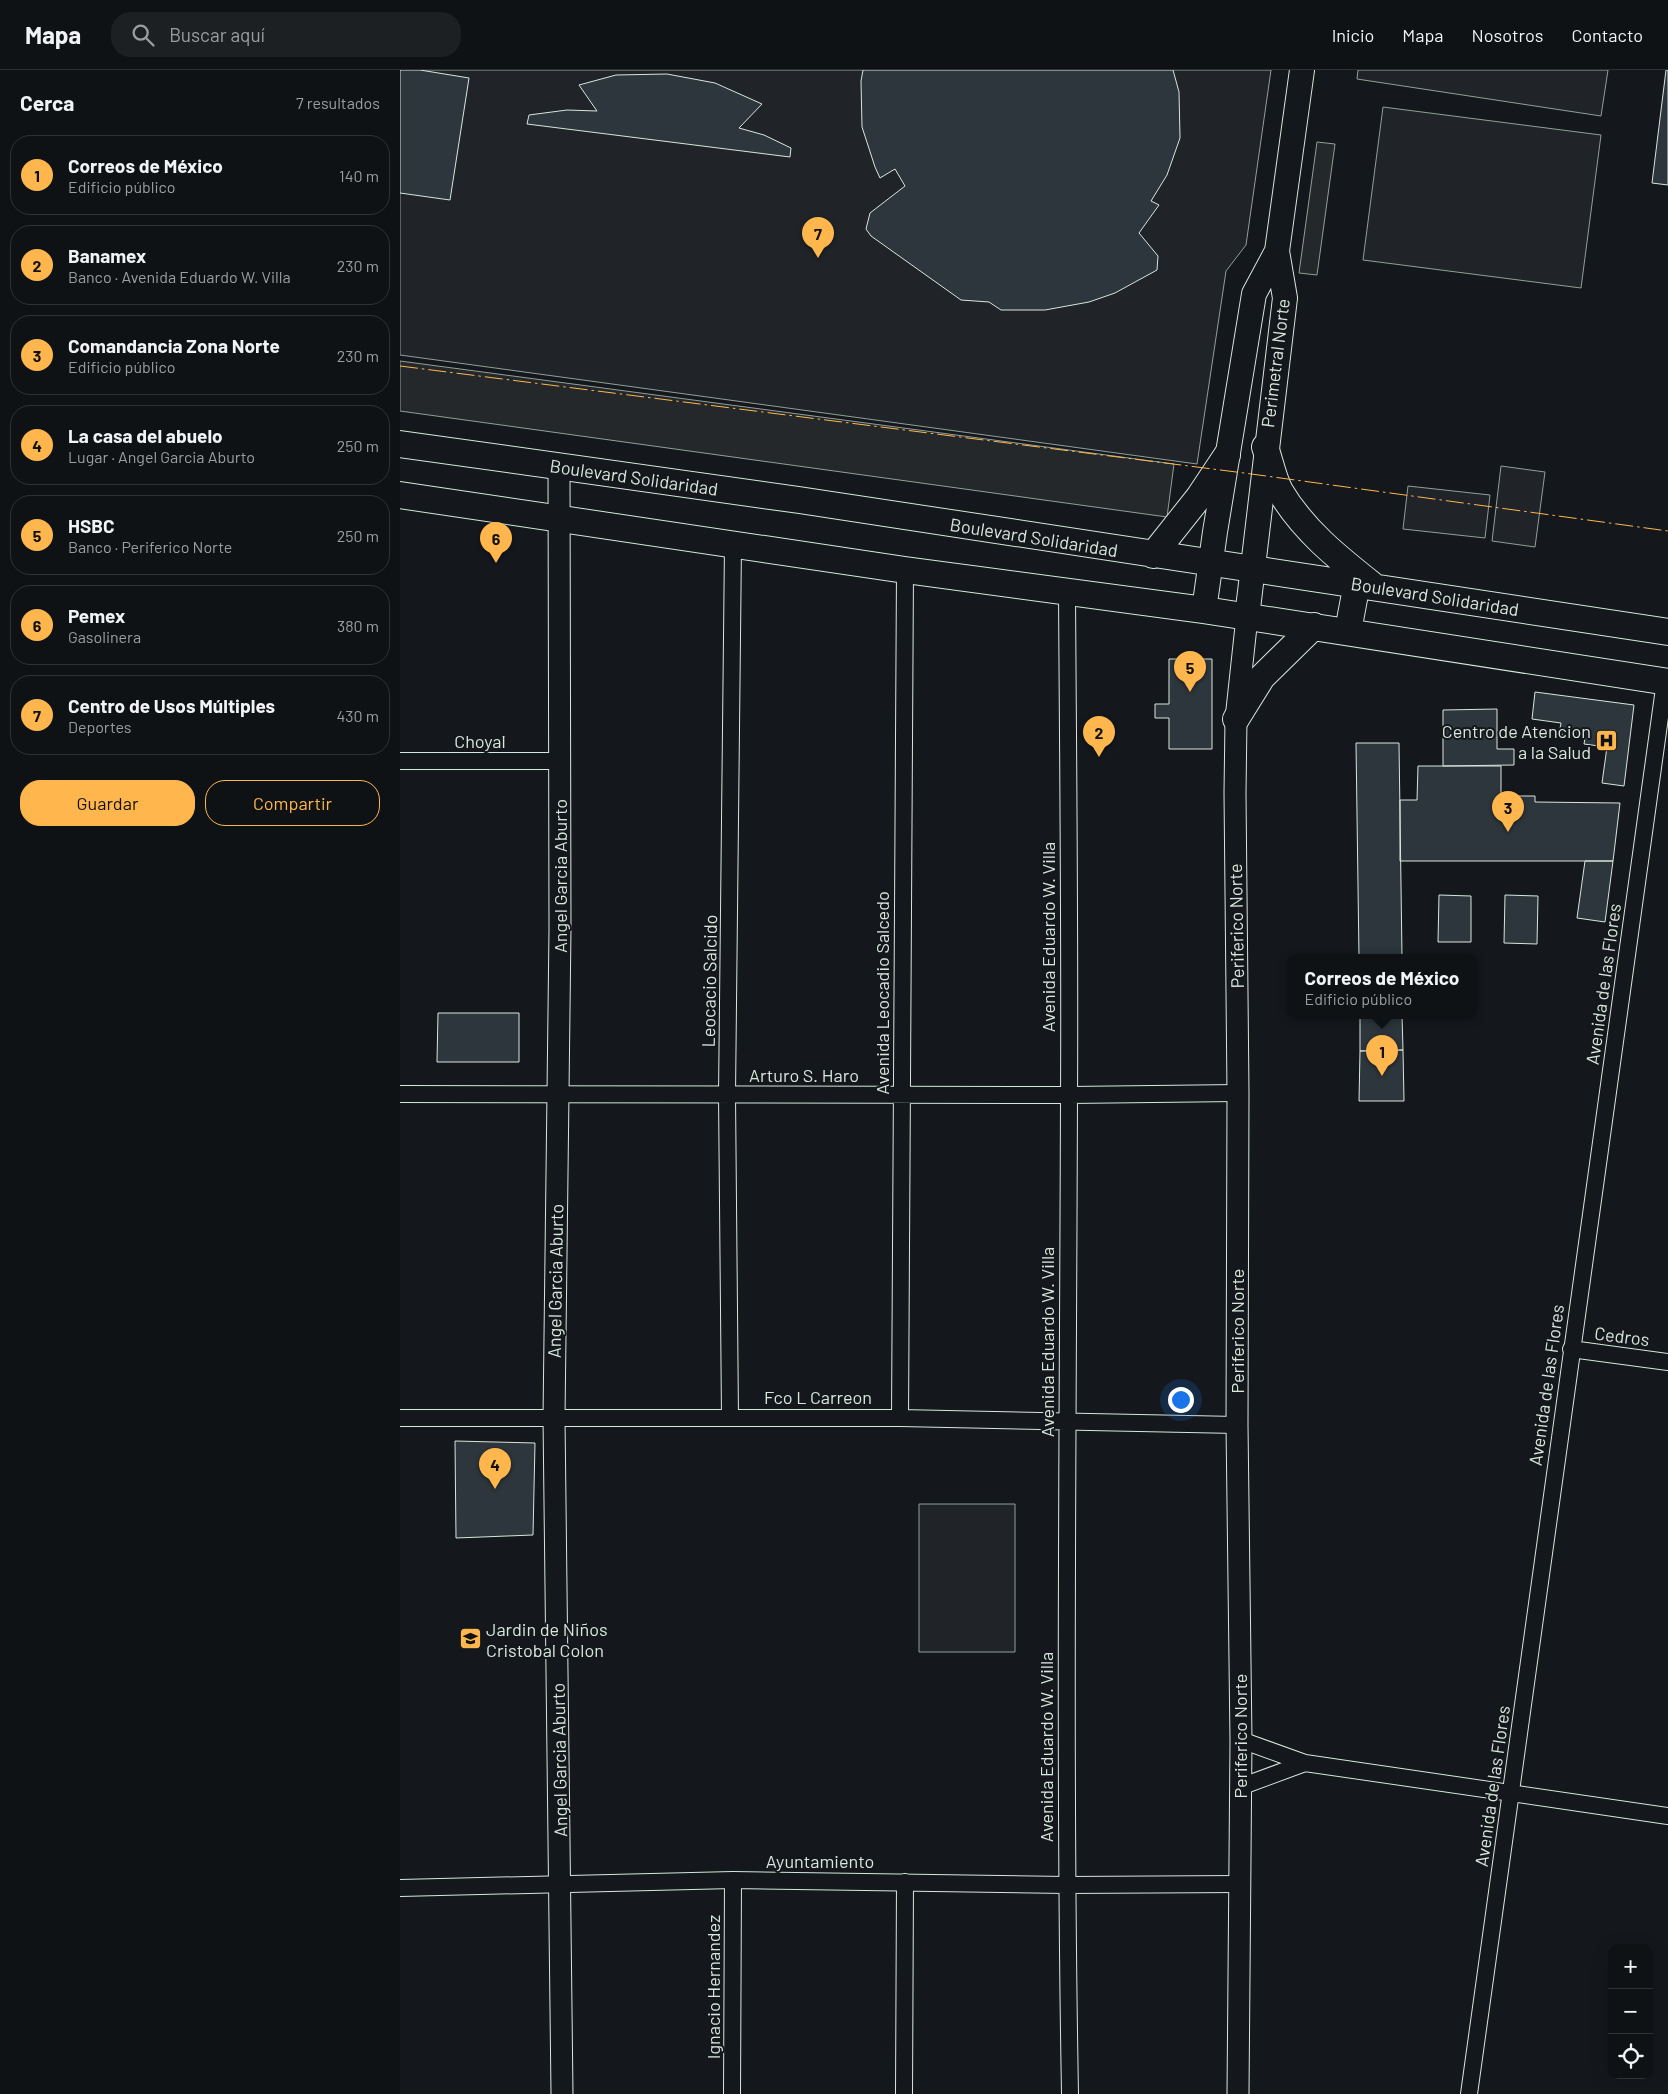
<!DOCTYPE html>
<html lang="es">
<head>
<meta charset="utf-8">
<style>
	body { margin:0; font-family:Barlow,sans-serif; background:#1d2022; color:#f1f3f6 }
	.controls { position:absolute; right:15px; bottom:15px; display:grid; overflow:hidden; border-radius:10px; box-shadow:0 5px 20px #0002 }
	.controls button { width:45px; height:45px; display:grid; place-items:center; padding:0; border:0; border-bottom:1px solid #2f3234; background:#0f1215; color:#f1f3f6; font:25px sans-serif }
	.you { position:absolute; left:780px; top:1329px; width:18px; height:18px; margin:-12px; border:4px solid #fff; border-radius:50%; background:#1a73e8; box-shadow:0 0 0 8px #1a73e833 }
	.badge { display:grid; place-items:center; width:32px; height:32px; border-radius:50%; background:#ffb74d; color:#111; font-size:16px; font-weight:700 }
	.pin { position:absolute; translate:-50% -41px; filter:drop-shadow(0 1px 2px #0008) }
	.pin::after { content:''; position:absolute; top:26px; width:18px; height:15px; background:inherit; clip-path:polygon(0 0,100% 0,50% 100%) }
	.popup { position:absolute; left:887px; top:884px; width:190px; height:65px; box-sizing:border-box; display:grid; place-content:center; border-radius:10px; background:#0f1215; filter:drop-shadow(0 1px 4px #0005); font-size:16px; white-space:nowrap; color:#9b9ea0 }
	.popup b { font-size:19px; color:#f1f3f6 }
	.popup::after { content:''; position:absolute; left:50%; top:100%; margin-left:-10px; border:10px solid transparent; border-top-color:#0f1215 }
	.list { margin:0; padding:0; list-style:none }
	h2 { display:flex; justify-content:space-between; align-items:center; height:65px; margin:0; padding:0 20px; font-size:21px }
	h2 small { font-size:16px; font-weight:400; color:#9b9ea0 }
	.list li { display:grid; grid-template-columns:32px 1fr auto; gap:15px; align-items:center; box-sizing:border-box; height:80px; margin:0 10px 10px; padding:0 10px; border:1px solid #2f3234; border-radius:20px }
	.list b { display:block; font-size:19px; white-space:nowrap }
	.list p { margin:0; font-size:16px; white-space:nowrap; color:#9b9ea0 }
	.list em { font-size:16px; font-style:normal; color:#9b9ea0 }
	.actions { display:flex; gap:10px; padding:15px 20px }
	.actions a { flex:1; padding:11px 0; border:1px solid #ffb74d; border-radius:20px; text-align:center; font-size:18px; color:#ffb74d }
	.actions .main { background:#ffb74d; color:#111 }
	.icon { flex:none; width:28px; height:28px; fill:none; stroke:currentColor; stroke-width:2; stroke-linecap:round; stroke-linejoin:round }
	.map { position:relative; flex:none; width:1268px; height:2024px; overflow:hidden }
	header { display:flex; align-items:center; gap:30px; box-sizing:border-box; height:70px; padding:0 25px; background:#0f1215; border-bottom:1px solid #2f3234 }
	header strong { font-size:24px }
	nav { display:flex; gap:28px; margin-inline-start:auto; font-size:18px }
	.search { width:350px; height:45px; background:#1d2022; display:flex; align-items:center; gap:12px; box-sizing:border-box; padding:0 18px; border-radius:20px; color:#9b9ea0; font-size:19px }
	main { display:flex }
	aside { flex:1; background:#0f1215 }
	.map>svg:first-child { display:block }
	.green { fill:#202428; stroke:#939e99 }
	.parking { fill:#24282b; stroke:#939e99 }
	.building { fill:#2c363c; stroke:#d8e6dc }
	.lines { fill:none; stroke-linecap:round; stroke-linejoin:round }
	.minor-casing { stroke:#d8e6dc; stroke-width:18 }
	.tertiary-casing { stroke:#d8e6dc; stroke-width:23 }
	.secondary-casing { stroke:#d8e6dc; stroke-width:26 }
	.primary-casing { stroke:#d8e6dc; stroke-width:28 }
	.minor { stroke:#14181c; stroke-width:16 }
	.tertiary { stroke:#14181c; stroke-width:21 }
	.secondary { stroke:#14181c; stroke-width:24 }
	.primary { stroke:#14181c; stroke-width:26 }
	.power { stroke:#ffb74d; stroke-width:1; stroke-dasharray:18 4 2.5 4; stroke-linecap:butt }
	.labels { text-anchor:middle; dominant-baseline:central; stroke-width:4; stroke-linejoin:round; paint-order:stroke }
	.street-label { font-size:18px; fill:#d8e6dc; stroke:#14181c }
	.poi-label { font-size:18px; fill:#d8e6dc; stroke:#14181c; text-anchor:end }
</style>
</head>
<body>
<header>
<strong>Mapa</strong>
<div class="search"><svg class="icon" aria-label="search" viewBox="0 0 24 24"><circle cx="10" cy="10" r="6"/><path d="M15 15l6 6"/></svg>Buscar aquí</div>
<nav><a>Inicio</a><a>Mapa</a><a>Nosotros</a><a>Contacto</a></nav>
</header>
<main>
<aside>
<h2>Cerca<small>7 resultados</small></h2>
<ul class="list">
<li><span class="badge">1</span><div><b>Correos de México</b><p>Edificio público</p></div><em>140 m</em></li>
<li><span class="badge">2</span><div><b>Banamex</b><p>Banco · Avenida Eduardo W. Villa</p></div><em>230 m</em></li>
<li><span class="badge">3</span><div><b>Comandancia Zona Norte</b><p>Edificio público</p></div><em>230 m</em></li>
<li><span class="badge">4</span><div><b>La casa del abuelo</b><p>Lugar · Angel Garcia Aburto</p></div><em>250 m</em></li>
<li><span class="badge">5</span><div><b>HSBC</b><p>Banco · Periferico Norte</p></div><em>250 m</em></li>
<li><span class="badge">6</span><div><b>Pemex</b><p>Gasolinera</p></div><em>380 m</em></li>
<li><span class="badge">7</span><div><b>Centro de Usos Múltiples</b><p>Deportes</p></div><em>430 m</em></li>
</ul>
<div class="actions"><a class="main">Guardar</a><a>Compartir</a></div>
</aside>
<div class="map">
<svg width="1268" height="2024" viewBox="0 0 1268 2024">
	<rect width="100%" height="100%" fill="#14181c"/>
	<path class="green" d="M0,0H871L846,175L826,201L797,394L0,285Z
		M958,0H1208L1201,46L957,9Z
		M983,37L1201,65L1181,218L963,190Z
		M1101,396L1145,402L1135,477L1092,471Z
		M1008,416L1090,425L1085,468L1003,459Z
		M519,1434H615V1582H519Z"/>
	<path class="parking" d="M917,72L935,74L917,205L899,203Z
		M0,291L774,394L767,447L0,341Z"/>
	<path class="building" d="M0,0H20L69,8L50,130L0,123Z
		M463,0H773L779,22L780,68L767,105L751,131L759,135L739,163L758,186L757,200L715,223L689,232L645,240H601L589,232L561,230L471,166L466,159L470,143L505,116L495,99L480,108L475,97L462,57L461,11Z
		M1266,0H1268V115L1252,113Z
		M267,4L315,13L362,34L339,58L364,65L391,78L390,87L127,54L129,45L167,40L197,41L179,15L216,5Z
		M769,589H812V679H769V648H755V634H769Z
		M1135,622L1234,635L1224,716L1202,713L1207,677L1184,674L1185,668L1159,664L1161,653L1132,649Z
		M1097,639V679H1114V695L1043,696V640Z
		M956,673H999L1002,887H959Z
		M1018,696H1101V726H1135V732L1220,733L1213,791H1000V730H1017Z
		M1185,791H1213L1205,852L1177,848Z
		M1039,825L1071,826V872H1038Z
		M1105,825L1138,826L1137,874L1104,873Z
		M38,943H119V992H37Z
		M960,945H1002L1003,980L960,981Z
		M1003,980L1004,1031H959L960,981Z
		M55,1371L135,1373L133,1465L56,1468Z"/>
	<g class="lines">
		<defs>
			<path id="minor" d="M667,520C668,689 670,858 669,1027C668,1359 664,1691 670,2024
				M0,691H160
				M0,1024L669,1025L838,1023
				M1171,1279L1268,1292
				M330,1347L327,1025L333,475
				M0,1348H500L837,1355
				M500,1348L505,500
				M841,1670L905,1693L1268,1746
				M840,1717L905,1693
				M0,1818L333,1810L666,1815L840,1814
				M332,2024L333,1810
				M504,2024L505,1812
				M1069,2024L1265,611"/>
			<path id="tertiary" d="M159,397L160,859L154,1348L162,2024
				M838,2024L841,1670L837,1355L838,1023L835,723L836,649L847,547"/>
			<path id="secondary" d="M804,540L815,462L854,224L877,181
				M847,547L885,228L877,181L902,0"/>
			<path id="primary" d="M0,374L399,430L1268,562
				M865,377C870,391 873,408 880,421C903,460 937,487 971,514
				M0,425L505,500L804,540L1268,612
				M753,485L799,427L827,385
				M948,561L957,513
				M836,649L862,607L914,556"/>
		</defs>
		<use href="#minor" class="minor-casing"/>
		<use href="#tertiary" class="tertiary-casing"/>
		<use href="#secondary" class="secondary-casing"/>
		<use href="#primary" class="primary-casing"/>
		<use href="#minor" class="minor"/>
		<use href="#tertiary" class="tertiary"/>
		<use href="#secondary" class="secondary"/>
		<use href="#primary" class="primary"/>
		<path class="power" d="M0,296L844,403L1268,461"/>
	</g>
	<defs>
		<symbol id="hospital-square" viewBox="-11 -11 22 22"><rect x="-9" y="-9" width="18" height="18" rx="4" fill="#ffb74d" stroke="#14181c"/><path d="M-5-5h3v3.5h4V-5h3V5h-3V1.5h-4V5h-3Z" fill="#111"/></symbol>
		<symbol id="school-square" viewBox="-11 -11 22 22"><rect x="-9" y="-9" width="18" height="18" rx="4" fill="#ffb74d" stroke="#14181c"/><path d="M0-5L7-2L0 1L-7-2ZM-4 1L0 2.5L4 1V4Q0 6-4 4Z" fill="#111"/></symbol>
	</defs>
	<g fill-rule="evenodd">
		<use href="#hospital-square" x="1194" y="658" width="25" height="25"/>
		<use href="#school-square" x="58" y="1556" width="25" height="25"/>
	</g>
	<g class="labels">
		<g class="street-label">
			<text transform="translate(875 293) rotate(-83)">Perimetral Norte</text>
			<text transform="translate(234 407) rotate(8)">Boulevard Solidaridad</text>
			<text transform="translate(634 467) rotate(9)">Boulevard Solidaridad</text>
			<text transform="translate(1035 526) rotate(9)">Boulevard Solidaridad</text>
			<text x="80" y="671">Choyal</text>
			<text transform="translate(160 806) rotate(-90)">Angel Garcia Aburto</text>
			<text transform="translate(836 856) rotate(-91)">Periferico Norte</text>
			<text transform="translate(648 867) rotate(-90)">Avenida Eduardo W. Villa</text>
			<text transform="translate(309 911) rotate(-89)">Leocacio Salcido</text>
			<text transform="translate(1203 914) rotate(-82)">Avenida de las Flores</text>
			<text transform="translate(482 923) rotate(-90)">Avenida Leocadio Salcedo</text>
			<text x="404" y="1005">Arturo S. Haro</text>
			<text transform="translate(155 1211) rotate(-89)">Angel Garcia Aburto</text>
			<text transform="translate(837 1261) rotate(-90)">Periferico Norte</text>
			<text transform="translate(1222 1266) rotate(7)">Cedros</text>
			<text transform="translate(647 1272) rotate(-90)">Avenida Eduardo W. Villa</text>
			<text transform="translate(1146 1315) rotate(-82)">Avenida de las Flores</text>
			<text x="418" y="1327">Fco L Carreon</text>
			<text transform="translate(840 1666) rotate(-90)">Periferico Norte</text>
			<text transform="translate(646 1677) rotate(-90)">Avenida Eduardo W. Villa</text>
			<text transform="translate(159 1690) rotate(-91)">Angel Garcia Aburto</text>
			<text transform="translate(1092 1716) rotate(-82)">Avenida de las Flores</text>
			<text x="420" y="1791">Ayuntamiento</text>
			<text transform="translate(313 1917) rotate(-90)">Ignacio Hernandez</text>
		</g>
		<g class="poi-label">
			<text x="1191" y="661">Centro de Atencion<tspan x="1191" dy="21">a la Salud</tspan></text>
			<text x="86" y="1559" text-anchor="start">Jardin de Niños<tspan x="86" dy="21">Cristobal Colon</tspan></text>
		</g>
	</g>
</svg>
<div class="controls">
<button>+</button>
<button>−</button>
<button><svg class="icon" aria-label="locate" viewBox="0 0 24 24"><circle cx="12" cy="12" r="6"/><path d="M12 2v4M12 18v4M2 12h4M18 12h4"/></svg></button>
</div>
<div class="you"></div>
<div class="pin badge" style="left:982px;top:1006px">1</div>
<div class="popup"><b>Correos de México</b>Edificio público</div>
<div class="pin badge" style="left:699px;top:687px">2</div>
<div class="pin badge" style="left:1108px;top:762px">3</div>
<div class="pin badge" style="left:95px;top:1419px">4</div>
<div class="pin badge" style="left:790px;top:622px">5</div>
<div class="pin badge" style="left:96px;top:493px">6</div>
<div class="pin badge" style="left:418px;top:188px">7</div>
</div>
</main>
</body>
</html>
